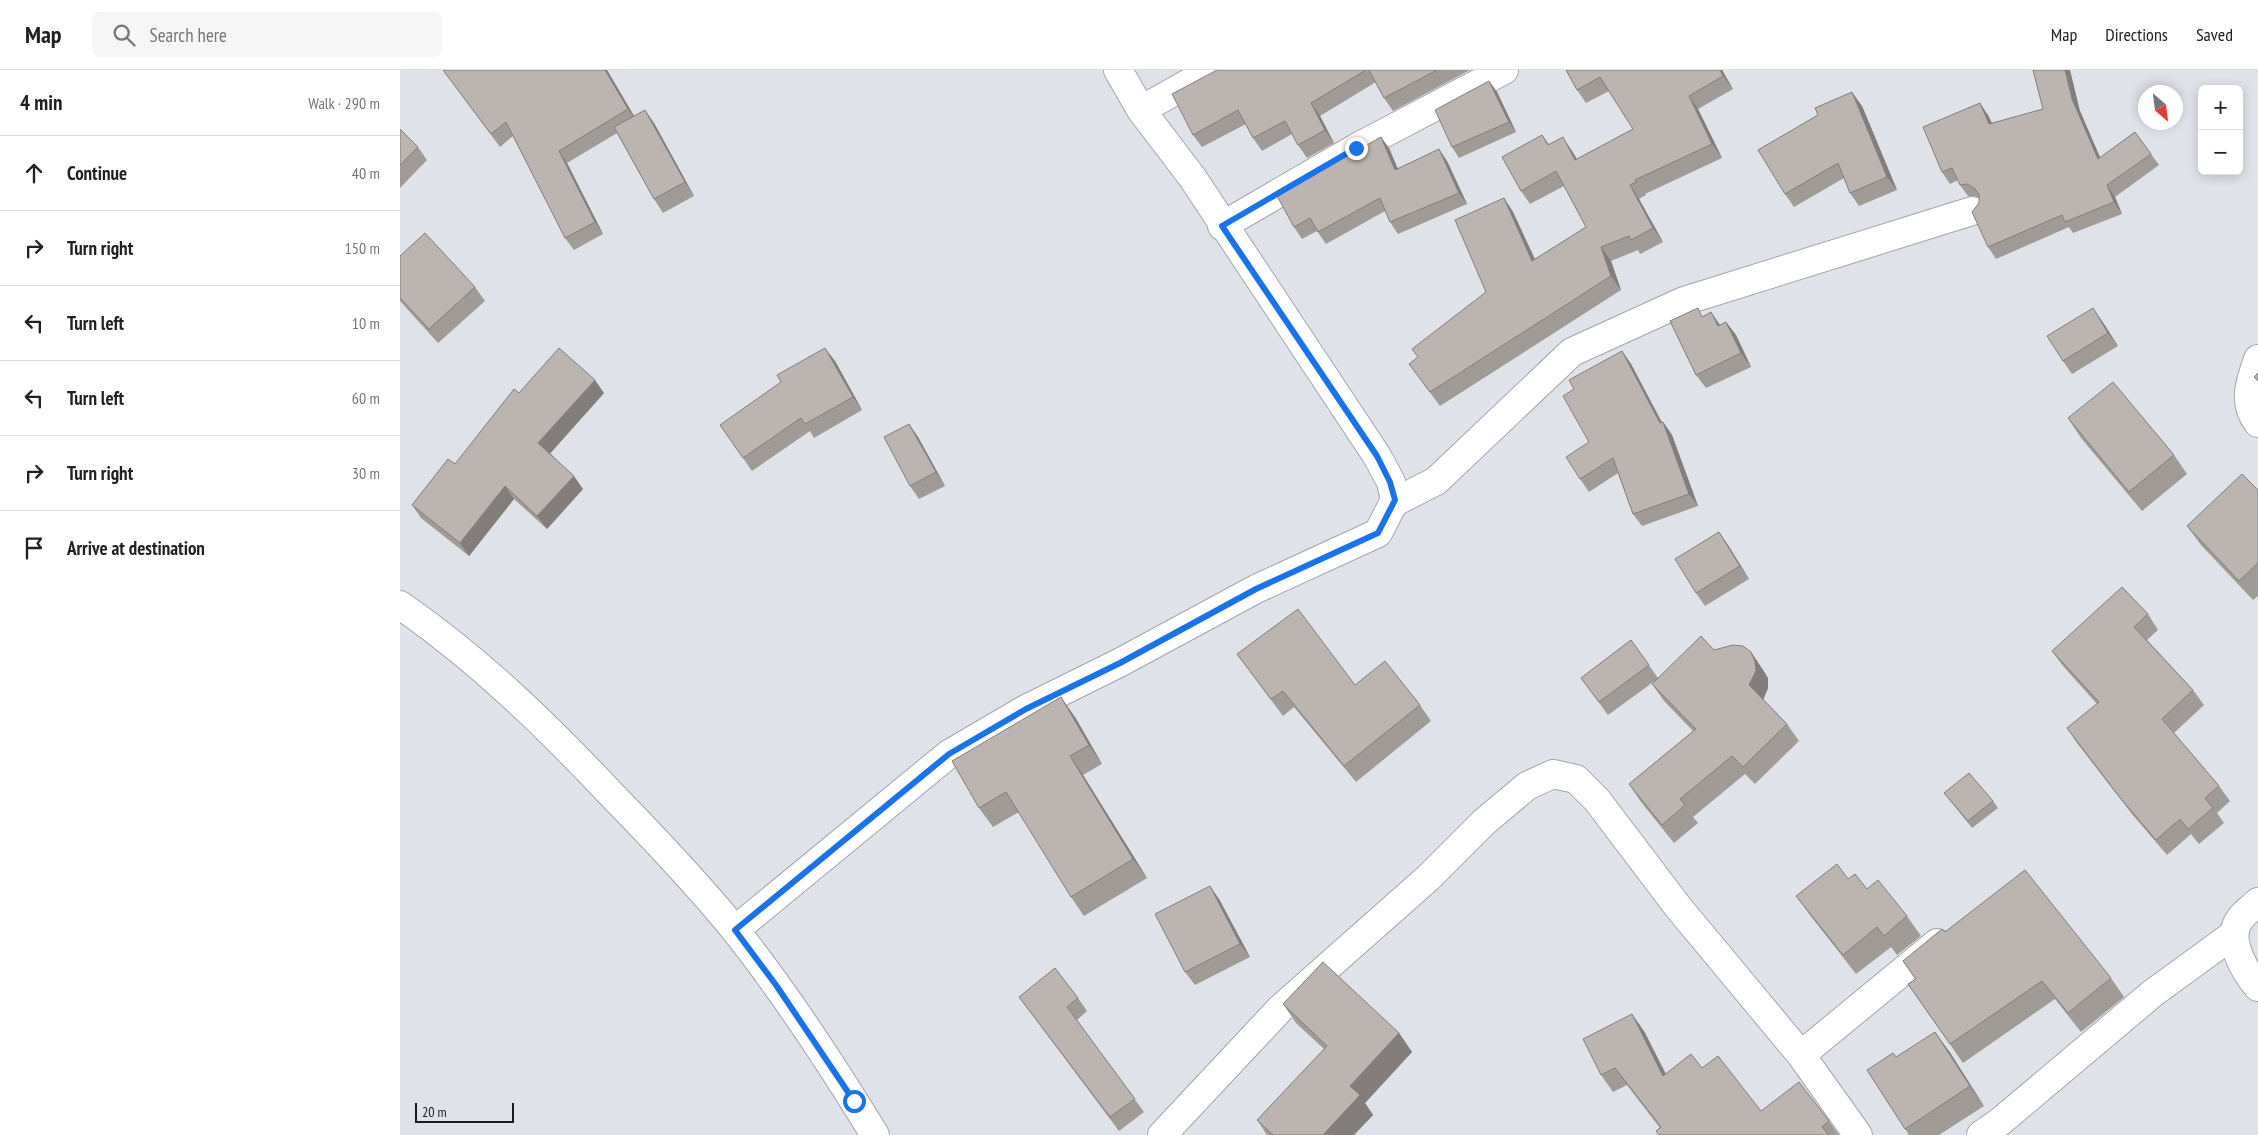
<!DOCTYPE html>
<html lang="en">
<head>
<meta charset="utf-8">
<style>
	body { margin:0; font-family:"PT Sans Narrow",sans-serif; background:#f6f6f6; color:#202124 }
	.controls { position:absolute; right:15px; top:15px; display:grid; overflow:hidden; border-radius:8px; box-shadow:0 2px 12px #0003 }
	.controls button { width:45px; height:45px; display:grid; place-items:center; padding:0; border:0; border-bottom:1px solid #e0e0e0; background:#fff; color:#202124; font:25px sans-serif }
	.compass { position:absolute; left:1738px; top:15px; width:45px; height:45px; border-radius:50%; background:#fff; box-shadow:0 2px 12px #0003; rotate:152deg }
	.scale { position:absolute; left:15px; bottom:12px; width:99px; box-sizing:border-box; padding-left:5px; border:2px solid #1a1b1d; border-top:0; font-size:14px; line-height:18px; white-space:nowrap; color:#1a1b1d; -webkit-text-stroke:4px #dfe2e8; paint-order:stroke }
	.stop { position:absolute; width:15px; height:15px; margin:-11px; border:4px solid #1a73e8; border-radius:50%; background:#fff }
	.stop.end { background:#1a73e8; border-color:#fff; box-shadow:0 1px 5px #0008 }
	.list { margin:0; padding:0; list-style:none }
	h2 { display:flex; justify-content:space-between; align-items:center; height:65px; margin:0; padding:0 20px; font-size:21px }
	h2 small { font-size:16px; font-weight:400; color:#757577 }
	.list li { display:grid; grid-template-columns:32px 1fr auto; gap:15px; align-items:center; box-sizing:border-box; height:75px; padding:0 20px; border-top:1px solid #e0e0e0 }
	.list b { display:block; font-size:19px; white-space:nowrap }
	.list em { font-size:16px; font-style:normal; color:#757577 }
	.icon { flex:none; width:28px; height:28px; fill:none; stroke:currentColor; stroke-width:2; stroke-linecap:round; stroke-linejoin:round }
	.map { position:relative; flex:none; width:1858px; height:1065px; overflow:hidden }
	header { display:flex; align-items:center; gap:30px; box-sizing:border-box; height:70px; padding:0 25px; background:#fff; border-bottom:1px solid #e0e0e0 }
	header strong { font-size:24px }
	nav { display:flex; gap:28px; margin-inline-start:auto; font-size:18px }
	.search { width:350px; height:45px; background:#f6f6f6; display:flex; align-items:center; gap:12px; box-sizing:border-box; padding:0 18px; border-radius:8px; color:#757577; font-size:19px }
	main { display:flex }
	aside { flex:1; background:#fff }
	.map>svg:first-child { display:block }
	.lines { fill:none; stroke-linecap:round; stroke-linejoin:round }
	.minor-casing { stroke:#a3a5ac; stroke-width:30 }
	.minor { stroke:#fff; stroke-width:28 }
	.wall { fill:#a19b98 }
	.shaded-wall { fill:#837e7c }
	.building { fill:#bbb4b1; stroke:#837e7c }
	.route { stroke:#1a73e8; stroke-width:6 }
</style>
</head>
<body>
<header>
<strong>Map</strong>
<div class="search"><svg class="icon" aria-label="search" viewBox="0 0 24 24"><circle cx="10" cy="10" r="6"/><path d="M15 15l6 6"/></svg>Search here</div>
<nav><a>Map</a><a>Directions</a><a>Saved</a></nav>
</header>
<main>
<aside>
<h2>4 min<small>Walk · 290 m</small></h2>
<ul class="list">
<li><svg class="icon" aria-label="ahead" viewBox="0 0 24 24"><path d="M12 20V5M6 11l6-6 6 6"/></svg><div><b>Continue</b></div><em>40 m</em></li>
<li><svg class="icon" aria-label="right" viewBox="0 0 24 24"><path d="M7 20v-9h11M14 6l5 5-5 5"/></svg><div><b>Turn right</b></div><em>150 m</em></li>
<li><svg class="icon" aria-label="left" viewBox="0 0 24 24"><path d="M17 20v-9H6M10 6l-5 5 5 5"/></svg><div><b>Turn left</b></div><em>10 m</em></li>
<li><svg class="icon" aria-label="left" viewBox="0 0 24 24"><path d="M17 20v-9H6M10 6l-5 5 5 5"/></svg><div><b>Turn left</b></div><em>60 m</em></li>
<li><svg class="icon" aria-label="right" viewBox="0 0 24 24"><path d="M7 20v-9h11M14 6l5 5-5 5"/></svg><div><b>Turn right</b></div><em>30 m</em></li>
<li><svg class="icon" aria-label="arrive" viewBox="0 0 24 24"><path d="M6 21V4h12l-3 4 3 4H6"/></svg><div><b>Arrive at destination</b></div></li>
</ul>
</aside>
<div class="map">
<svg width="1858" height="1065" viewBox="0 0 1858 1065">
	<rect width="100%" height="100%" fill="#dfe2e8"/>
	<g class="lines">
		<defs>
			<path id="minor" d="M741,40L812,0
				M822,156L956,78L1104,0
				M1858,289C1850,312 1842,332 1858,353
				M993,433L1036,411L1172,282L1284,231L1572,141
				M0,535C78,589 145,654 210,723C253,767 296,812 335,860C386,924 432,995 475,1065
				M1858,832C1852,838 1842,844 1838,852C1827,871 1845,902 1858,917
				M335,860L549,684L626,639L719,593L856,519L978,463L995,430L991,412L977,386L792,107L741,40L718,0
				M1401,985L1537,873
				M762,1065L880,939L1028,808L1084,752L1127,716L1153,704L1176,709L1197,730L1278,837L1401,985L1458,1065
				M1581,1065L1601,1051L1753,923L1834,864"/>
		</defs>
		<use href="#minor" class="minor-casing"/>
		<use href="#minor" class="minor"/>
	</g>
	<path class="wall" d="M43,0H207L234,46L254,53L294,126L263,143L254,129L217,63L167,93L203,164L174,180L165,168L113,66L100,77Z
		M817,0H1070L993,41L984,28L976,12L920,46L934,73L907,88L898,75L892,64L862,81L853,68L846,54L802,77L793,65Z
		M1166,0H1322L1333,19L1298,39L1322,88L1245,124L1246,125L1239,129L1263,172L1240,184L1238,180L1211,191L1221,220L1040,336L1009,294L1018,288L1086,222L1104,128L1113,142L1135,189L1186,157L1164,116L1130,134L1121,121L1142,65L1149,74L1172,81L1177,89L1233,59L1209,21L1186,33L1177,20Z
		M1089,11L1097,22L1116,62L1059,88L1052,77Z
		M1462,36L1497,120L1459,136L1450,123L1444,108L1394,137L1385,124Z
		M1680,41L1700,88L1735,62L1759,95L1715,127L1722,144L1673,163L1669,157L1596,189L1588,177L1579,133V128L1575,126H1568L1560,115L1558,110L1550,114L1542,102L1588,45L1592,53Z
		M0,59L18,77L27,90L0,118Z
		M989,78L997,98L1047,91L1067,134L998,164L990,152L985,141L926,174L917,161L902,169L894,157Z
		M0,186L75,217L85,231L38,273L0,231Z
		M1303,246L1320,255L1326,252L1336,265L1351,297L1306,318L1296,305Z
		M1702,251L1718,276L1672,304L1663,291Z
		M1222,281L1231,294L1262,352H1263L1272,365L1298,436L1242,456L1233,444L1218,403L1189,422L1180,409L1189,372L1174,319Z
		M435,291L462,340L414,368L410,361L352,401L320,355Z
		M119,323H204L150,383L183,419L147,459L114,429L69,486L21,448L12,435L55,394Z
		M1668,348L1774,385L1787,404L1742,441L1681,368Z
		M509,354L518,367L545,416L519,429L510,416Z
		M1858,419V526L1853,530L1801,475L1787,456Z
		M1319,462L1328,475L1349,509L1305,536L1296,523Z
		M1748,544L1758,560L1747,570L1793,620L1804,635L1774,663L1819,716L1830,731L1817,743L1824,753L1799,774L1791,764L1767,785L1732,744L1677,673L1667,658L1697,634L1663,596L1652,581Z
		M1231,570L1258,608L1314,580L1351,582L1363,600L1368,608V618L1363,629L1387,654L1399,671L1355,714L1345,704L1293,747L1298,753L1274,773L1241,732L1229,714L1293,661L1264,631L1252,614L1256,610L1208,645L1181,608Z
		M837,584L955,615L1020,635L1031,651L956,712L894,637L883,646Z
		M675,647L702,694L683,705L747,808L684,846L671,827L619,742L593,757L579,738Z
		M1544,723L1593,731L1598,738L1572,758Z
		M1448,809L1467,819L1507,846L1521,866L1497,885L1491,877L1456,904L1410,845L1396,826Z
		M819,829L850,887L795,915L785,902Z
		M1545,862L1711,908L1724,927L1681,962L1655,929L1563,993L1508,914L1515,909L1503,891Z
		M619,927L678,928L687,941L677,950L744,1042L719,1061Z
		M883,934L999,963L1012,982L965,1033L973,1045L954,1065H867L857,1050L924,979L896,953Z
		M1244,961L1266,1004L1302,998L1361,1041L1429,1051L1439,1065H1259L1260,1058L1227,1015L1213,1022L1201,1005Z
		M1549,981L1584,1036L1539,1065H1509L1467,1000L1496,987Z"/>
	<path class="shaded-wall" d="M205,0H207L237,51L228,39Z
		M1320,0H1322L1333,19L1323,6Z
		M1665,0H1670L1680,41L1706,101L1698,89L1672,29Z
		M1089,11L1097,22L1116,62L1109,52Z
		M1452,22L1462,36L1497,120L1487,107Z
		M1289,26L1298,39L1322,88L1312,74Z
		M911,33L920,46L934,73L925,60Z
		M1580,33L1588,45L1597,65L1589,54Z
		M245,40L254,53L294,126L285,112Z
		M981,67L989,78L1003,111L995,100Z
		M1163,67L1172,81L1185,103L1175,90Z
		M1039,79L1047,91L1067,134L1059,123Z
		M159,81L167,93L203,164L195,152Z
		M1230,115L1239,129L1263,172L1253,158Z
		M1707,115L1715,127L1722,144L1714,132Z
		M1104,128L1113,142L1142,205L1132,191Z
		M1201,177L1211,191L1221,220L1211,206Z
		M1693,238L1702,251L1718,276L1708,263Z
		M1311,242L1320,255L1318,256Z
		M1326,252L1336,265L1351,297L1341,283Z
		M425,278L435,291L462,340L453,327Z
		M1222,281L1231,294L1266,361L1263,352L1272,365L1298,436L1289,424L1260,353Z
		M195,310L204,323L148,386L138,373Z
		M509,354L518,367L545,416L536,402Z
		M174,406L183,419L147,459L137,446Z
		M105,416L114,429L69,486L60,473Z
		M1319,462L1328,475L1349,509L1340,496Z
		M1351,582L1363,600L1368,608V618L1362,633L1349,615Z
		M661,627L675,647L702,694L689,675Z
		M670,686L683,705L747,808L733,789Z
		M810,816L819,829L850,887L840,874Z
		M1232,944L1244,961L1275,1023L1263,1006Z
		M1535,962L1549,981L1584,1036L1570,1016Z
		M999,963L1012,982L965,1033L973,1045L954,1065H923L950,1016Z"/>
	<path class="building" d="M43,0H205L228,39L159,81L195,152L165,168L106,52L91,64Z
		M817,0H966L911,33L925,60L898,75L885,51L853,68L838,40L793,65L772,24Z
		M969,0H1037L984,28Z
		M1166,0H1320L1323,6L1289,26L1312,74L1235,110L1236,112L1230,115L1253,158L1231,170L1229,166L1201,177L1211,206L1030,322L1009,294L1018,287L1012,279L1086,222L1055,150L1104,128L1132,191L1186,157L1156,101L1121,121L1102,87L1142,65L1148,75L1163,67L1175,90L1233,59L1200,7L1177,20Z
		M1633,0H1665L1672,29L1698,89L1735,62L1751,84L1707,115L1714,132L1665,152L1662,145L1588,177L1572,142L1579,133V124L1574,118L1567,114L1560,115L1552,98L1542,102L1523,57L1580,33L1589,54L1643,39Z
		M1089,11L1109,52L1052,77L1035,40Z
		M1452,22L1487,107L1450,123L1438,93L1385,124L1358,80L1418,45L1415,38Z
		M245,40L285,112L254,129L214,57Z
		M0,59L18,77L0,95Z
		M981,67L995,100L1039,79L1059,123L990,152L980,128L918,162L910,148L894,157L877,126Z
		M25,163L75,217L29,259L0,228V186Z
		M1298,238L1302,247L1311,242L1318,256L1326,252L1341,283L1296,305L1270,251Z
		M1693,238L1708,263L1663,291L1647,266Z
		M159,278L195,310L138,373L174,406L137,446L105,416L60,473L12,435L48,389L55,394L114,319L119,323Z
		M425,278L453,327L405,354L401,348L343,388L320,355L381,312L377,305Z
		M1222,281L1260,353L1263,352L1289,424L1233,444L1213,388L1180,409L1166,387L1189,372L1163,326L1174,319L1169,310Z
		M1858,303V311L1854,307Z
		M1713,312L1774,385L1729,422L1668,348Z
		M509,354L536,402L510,416L484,367Z
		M1842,404L1858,420V419V493L1839,511L1787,456Z
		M1319,462L1340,496L1296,523L1275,489Z
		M1722,517L1748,544L1734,557L1793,620L1762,649L1819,716L1805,728L1813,738L1788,759L1780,749L1756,770L1721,729L1667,658L1699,632L1652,581Z
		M898,539L955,615L985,591L1020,635L944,696L883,621L871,629L837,584Z
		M1301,566L1314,580L1333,575L1343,576L1351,582L1355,591L1356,601L1349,615L1387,654L1343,697L1332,686L1280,729L1285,735L1262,755L1229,714L1296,659L1252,614Z
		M1231,570L1249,595L1199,632L1181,608Z
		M661,627L689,675L670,686L733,789L671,827L606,722L579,738L552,691Z
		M1569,703L1593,731L1568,751L1544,723Z
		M1437,794L1448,809L1455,804L1467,819L1478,810L1507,846L1484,866L1477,857L1443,885L1396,826Z
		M1625,800L1711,908L1668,943L1642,911L1550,974L1508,914L1516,909L1503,891L1542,859L1545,862Z
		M810,816L840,874L785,902L755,844Z
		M923,892L999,963L950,1016L960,1025L923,1065H873L857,1050L927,976L883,934Z
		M655,898L678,928L667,937L735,1029L710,1047L619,927Z
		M1232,944L1263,1006L1291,984L1302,998L1318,986L1361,1041L1399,1012L1429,1051L1422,1057L1429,1065H1259L1256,1061L1261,1057L1215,998L1201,1005L1183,969Z
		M1535,962L1570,1016L1505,1059L1467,1000L1493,983L1496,987Z"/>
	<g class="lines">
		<path class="route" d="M454,1031L376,915L335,860L549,684L626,639L720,593L856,519L978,463L995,430L990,412L977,386L822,156L956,78"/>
	</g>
</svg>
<div class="controls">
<button>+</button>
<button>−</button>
</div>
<svg class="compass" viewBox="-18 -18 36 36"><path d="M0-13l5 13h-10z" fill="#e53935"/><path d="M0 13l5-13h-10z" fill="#757577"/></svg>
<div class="scale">20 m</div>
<div class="stop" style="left:454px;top:1031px"></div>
<div class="stop end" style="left:956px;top:78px"></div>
</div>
</main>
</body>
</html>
